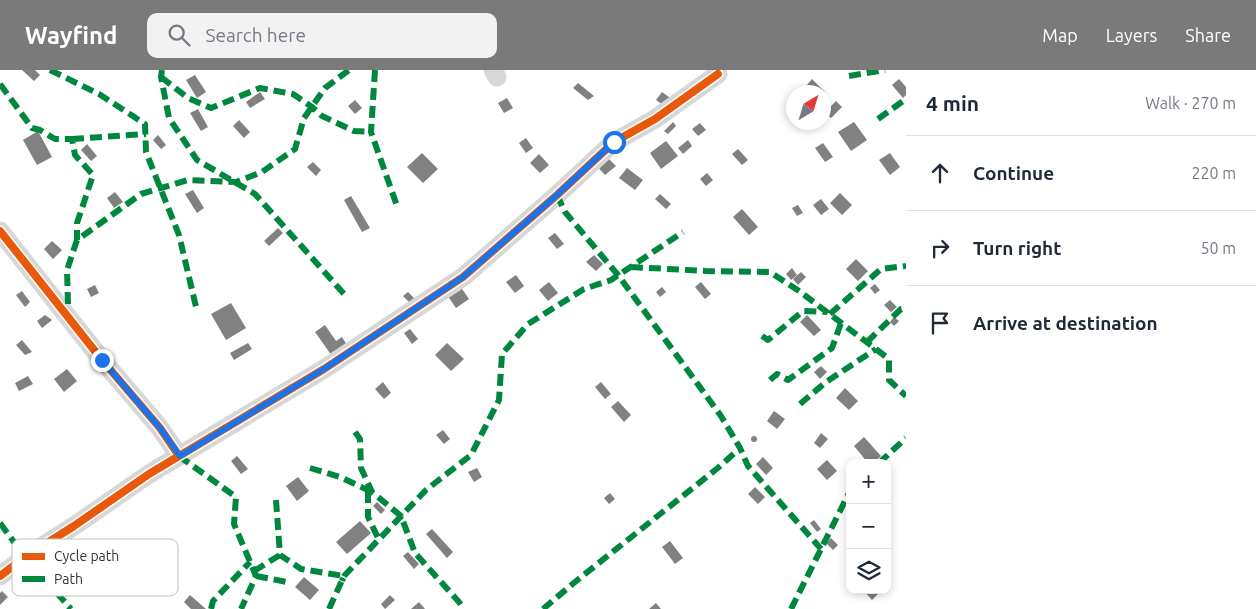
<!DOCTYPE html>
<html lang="en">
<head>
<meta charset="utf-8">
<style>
	body { margin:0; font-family:Ubuntu,sans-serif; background:#f2f2f3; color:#1f2937 }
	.controls { position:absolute; right:15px; bottom:15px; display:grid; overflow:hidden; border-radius:10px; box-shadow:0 2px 8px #0003 }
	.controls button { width:45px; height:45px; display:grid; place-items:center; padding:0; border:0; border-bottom:1px solid #e0e1e3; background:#fff; color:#1f2937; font:25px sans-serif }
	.compass { position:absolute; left:786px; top:15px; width:45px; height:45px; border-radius:50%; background:#fff; box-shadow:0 2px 8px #0003; rotate:38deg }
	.stop { position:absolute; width:15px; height:15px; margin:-11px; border:4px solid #1a73e8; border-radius:50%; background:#fff }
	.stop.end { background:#1a73e8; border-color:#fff; box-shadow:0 1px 5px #0008 }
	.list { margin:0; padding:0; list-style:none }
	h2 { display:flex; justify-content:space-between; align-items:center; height:65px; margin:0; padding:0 20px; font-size:21px }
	h2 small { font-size:16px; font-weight:400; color:#747a83 }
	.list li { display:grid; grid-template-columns:32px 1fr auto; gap:15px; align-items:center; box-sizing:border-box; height:75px; padding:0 20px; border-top:1px solid #e0e1e3 }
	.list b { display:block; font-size:19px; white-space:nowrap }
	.list em { font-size:16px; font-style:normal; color:#747a83 }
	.icon { flex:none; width:28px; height:28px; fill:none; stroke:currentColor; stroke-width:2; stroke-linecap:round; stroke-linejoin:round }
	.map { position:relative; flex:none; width:906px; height:539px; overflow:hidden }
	header { display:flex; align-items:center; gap:30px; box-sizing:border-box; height:70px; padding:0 25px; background:#7a7a7a; color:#fff }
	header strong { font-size:24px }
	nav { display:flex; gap:28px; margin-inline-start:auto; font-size:18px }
	.search { width:350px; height:45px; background:#f2f2f3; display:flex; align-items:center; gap:12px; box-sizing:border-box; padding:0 18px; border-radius:10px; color:#747a83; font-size:19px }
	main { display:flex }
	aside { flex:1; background:#fff }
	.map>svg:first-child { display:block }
	.building { fill:#818181 }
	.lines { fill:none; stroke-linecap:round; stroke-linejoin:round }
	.minor { stroke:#d7d7d7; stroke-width:19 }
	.quiet { stroke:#00873e; stroke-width:6; stroke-dasharray:12 6; stroke-linecap:butt }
	.cycleway-casing { stroke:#fff; stroke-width:11 }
	.cycleway { stroke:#e8590c; stroke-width:8 }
	.route { stroke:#1a73e8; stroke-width:6 }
	.key { fill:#fff; stroke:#c2c2c2; stroke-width:1 }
	.key-label { font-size:14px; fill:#333 }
</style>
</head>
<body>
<header>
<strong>Wayfind</strong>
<div class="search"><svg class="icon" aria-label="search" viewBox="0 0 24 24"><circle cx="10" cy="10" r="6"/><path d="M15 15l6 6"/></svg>Search here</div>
<nav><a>Map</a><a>Layers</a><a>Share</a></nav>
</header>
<main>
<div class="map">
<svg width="906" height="539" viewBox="0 0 906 539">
	<rect width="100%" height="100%" fill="#fff"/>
	<path class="building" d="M22,0H35L40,5L34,11Z
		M195,5L206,22L197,28L186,10Z
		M812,9L825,22H804L802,21Z
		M899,9L906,17V25L903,28L892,15Z
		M578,13L594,26L588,30L573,18Z
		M260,22L265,29L250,38L246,32Z
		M662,22L673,30L667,38L656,30Z
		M507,28L513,38L504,43L498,33Z
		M355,30L362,38L355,44L348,36Z
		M836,31L842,37L831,48L825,42Z
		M198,39L208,57L201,61L190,43Z
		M239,50L250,62L244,68L233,56Z
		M673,52L676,56L668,64L664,61Z
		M854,52L867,70L851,81L838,62Z
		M700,53L706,60L698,66L692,59Z
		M38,61L52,87L37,95L23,70Z
		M158,65L166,75L161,79L153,70Z
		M526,68L533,78L526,83L519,73Z
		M688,70L692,76L683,84L678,78Z
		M666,71L678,86L661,99L650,83Z
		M823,73L833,87L825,92L815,78Z
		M87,74L97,86L91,91L81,80Z
		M738,79L748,90L742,95L732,84Z
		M422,83L438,99L423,113L407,97Z
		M890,83L900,97L890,105L879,90Z
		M539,84L549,95L540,103L530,93Z
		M604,84L616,96L605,105L594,93Z
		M313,92L321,100L316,106L307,97Z
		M627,98L643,110L635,120L619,108Z
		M707,103L713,110L706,116L700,109Z
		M193,120L204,138L197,143L185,124Z
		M115,122L123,132L114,138L107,128Z
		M840,123L852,135L842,145L830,133Z
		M660,124L671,134L666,139L655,129Z
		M351,126L370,158L362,162L344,130Z
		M821,129L829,139L821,145L813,135Z
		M798,135L803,143L797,146L792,138Z
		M742,139L758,157L749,165L733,147Z
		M278,158L283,163L269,176L264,171Z
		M555,163L564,174L557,179L548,168Z
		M52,171L62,180L53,189L44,179Z
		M594,185L603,194L596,201L586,192Z
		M856,189L868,201L858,211L846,199Z
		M792,198L797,205L791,210L786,204Z
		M801,202L806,207L798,215L793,209Z
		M516,205L524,216L515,223L506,212Z
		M549,212L558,223L548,231L539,220Z
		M701,212L711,224L705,229L695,217Z
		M875,214L880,220L875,224L870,218Z
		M95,215L99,223L91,227L87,219Z
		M460,216L469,229L456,238L447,225Z
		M662,217L666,222L660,227L656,222Z
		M22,221L30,232L25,237L16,225Z
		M408,222L418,232L413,236L403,226Z
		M890,230L897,237L891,242L884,235Z
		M231,233L246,258L226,270L211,244Z
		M45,245L52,250L42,258L37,251Z
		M807,245L821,260L814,266L800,252Z
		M894,247L899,251L894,256L890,252Z
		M325,255L336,271L342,267L347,275L332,286L315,262Z
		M410,259L418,269L412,274L404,263Z
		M22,270L32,282L25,285L16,275Z
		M248,273L252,279L234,290L230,283Z
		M447,273L464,289L451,301L435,285Z
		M821,296L827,302L820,309L814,302Z
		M67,299L77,311L64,322L54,309Z
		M28,306L33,314L19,321L15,313Z
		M383,312L391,323L384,329L375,319Z
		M601,312L611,324L605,329L595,317Z
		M845,318L858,331L849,340L836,328Z
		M618,331L631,345L624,352L611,337Z
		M774,341L785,349L777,359L767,351Z
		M443,360L450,369L444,374L436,365Z
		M821,363L828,369L820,378L814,373Z
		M751 369a3 3 0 1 1 6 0a3 3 0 1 1-6 0Z
		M864,367L881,386L873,393H868L854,376Z
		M237,386L248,399L241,404L231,391Z
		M763,387L773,398L766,405L756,394Z
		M827,390L837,401L827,410L817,399Z
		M477,398L482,407L474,412L468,402Z
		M298,407L309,421L297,431L286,416Z
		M755,417L765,427L758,434L748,424Z
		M610,423L615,429L609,434L604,428Z
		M377,432L385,440L381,444L373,436Z
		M814,450L821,459L817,462L810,453Z
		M360,451L371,463L347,484L336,472Z
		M432,459L453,482L447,488L426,464Z
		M831,468L838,475L833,480L826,473Z
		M670,471L683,488L675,494L662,477Z
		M408,482L419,494L414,499L403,486Z
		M304,507L319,520L310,530L295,517Z
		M863,520H877L879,523L872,530Z
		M2,521L8,527L0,535V523Z
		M190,525L206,539H191L184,532Z
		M390,525L395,530L385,539L381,534Z
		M419,532L425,539H411Z
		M656,533L661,539H649Z"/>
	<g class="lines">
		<path class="minor" d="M493,0L497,7
			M0,161L102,290L160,358L179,386
			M0,506L25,487L74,456L149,404L324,299L463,207L557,125L614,72L655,49L718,4"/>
		<path class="quiet" d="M50,0L99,24L145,54L146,82L179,165L197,241
			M162,0L161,7L169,48L197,90L255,124L345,225
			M375,0L371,62L397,136
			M849,6L885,0
			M161,7L188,28L211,38L260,18L293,24L312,37L322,46L354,61L371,62
			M0,14L32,58L40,60L55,69H72L75,85L93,105L77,153V170
			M878,49L906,29
			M72,69L146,64
			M557,125L565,142L618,205L721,346L740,378L748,396L821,479
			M631,197L706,201L770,202L799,221L889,289V310L906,326
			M68,234L67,200L77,170L141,124L188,110L236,112L262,102L295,79L304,48L325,18L349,0
			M830,244L881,199L906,196
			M762,266L768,270L803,241L827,242
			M867,272L901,239L906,238
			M770,310L777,304L788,310L832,278L841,253
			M800,334L826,312L876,279
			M355,362L360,369L361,398L372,422L401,446L415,483L459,532L464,539
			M179,386L236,427L234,454L256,506L241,539
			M879,393L906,368
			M310,398L340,407L372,422
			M368,421V447L379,470
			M276,430L280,485L301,499L344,506L342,511
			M0,453L25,487L71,539
			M254,501L280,485
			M256,506L287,512
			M211,539L213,531L250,492
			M329,539L344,506L426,420L471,385L499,330L502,284L528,254L584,219L611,210L683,162
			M543,539L575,512L719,397L740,378
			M791,539L850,421"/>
		<defs>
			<path id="cycleway" d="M0,161L102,290L160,358L179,386
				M0,506L25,487L74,456L149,404L324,299L463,207L557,125L614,72L655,49L718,4"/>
		</defs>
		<use href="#cycleway" class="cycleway-casing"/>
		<use href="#cycleway" class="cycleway"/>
	</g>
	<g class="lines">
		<path class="route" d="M102,290L160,358L180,386L324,299L463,207L557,125L614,72"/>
	</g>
	<rect x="12" y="469" width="166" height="57" rx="8" class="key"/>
	<rect x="22" y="483" width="23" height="7" fill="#e8590c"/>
	<rect x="22" y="506" width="23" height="6" fill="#00873e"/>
	<g class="key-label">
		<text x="54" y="491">Cycle path</text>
		<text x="54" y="514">Path</text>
	</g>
</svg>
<div class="controls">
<button>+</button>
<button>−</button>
<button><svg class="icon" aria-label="layers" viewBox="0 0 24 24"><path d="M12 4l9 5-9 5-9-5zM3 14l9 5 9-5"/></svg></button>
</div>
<svg class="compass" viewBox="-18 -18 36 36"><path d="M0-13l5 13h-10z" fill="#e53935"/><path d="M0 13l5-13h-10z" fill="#747a83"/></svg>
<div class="stop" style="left:614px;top:72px"></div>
<div class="stop end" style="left:102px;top:290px"></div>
</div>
<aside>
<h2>4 min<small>Walk · 270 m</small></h2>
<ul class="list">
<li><svg class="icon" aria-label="ahead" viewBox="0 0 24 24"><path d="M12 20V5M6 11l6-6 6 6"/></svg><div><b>Continue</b></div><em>220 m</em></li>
<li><svg class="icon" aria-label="right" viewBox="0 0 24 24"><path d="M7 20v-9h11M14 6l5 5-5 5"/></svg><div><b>Turn right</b></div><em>50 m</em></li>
<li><svg class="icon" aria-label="arrive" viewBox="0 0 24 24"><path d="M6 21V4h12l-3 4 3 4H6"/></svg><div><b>Arrive at destination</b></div></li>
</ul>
</aside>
</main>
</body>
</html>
